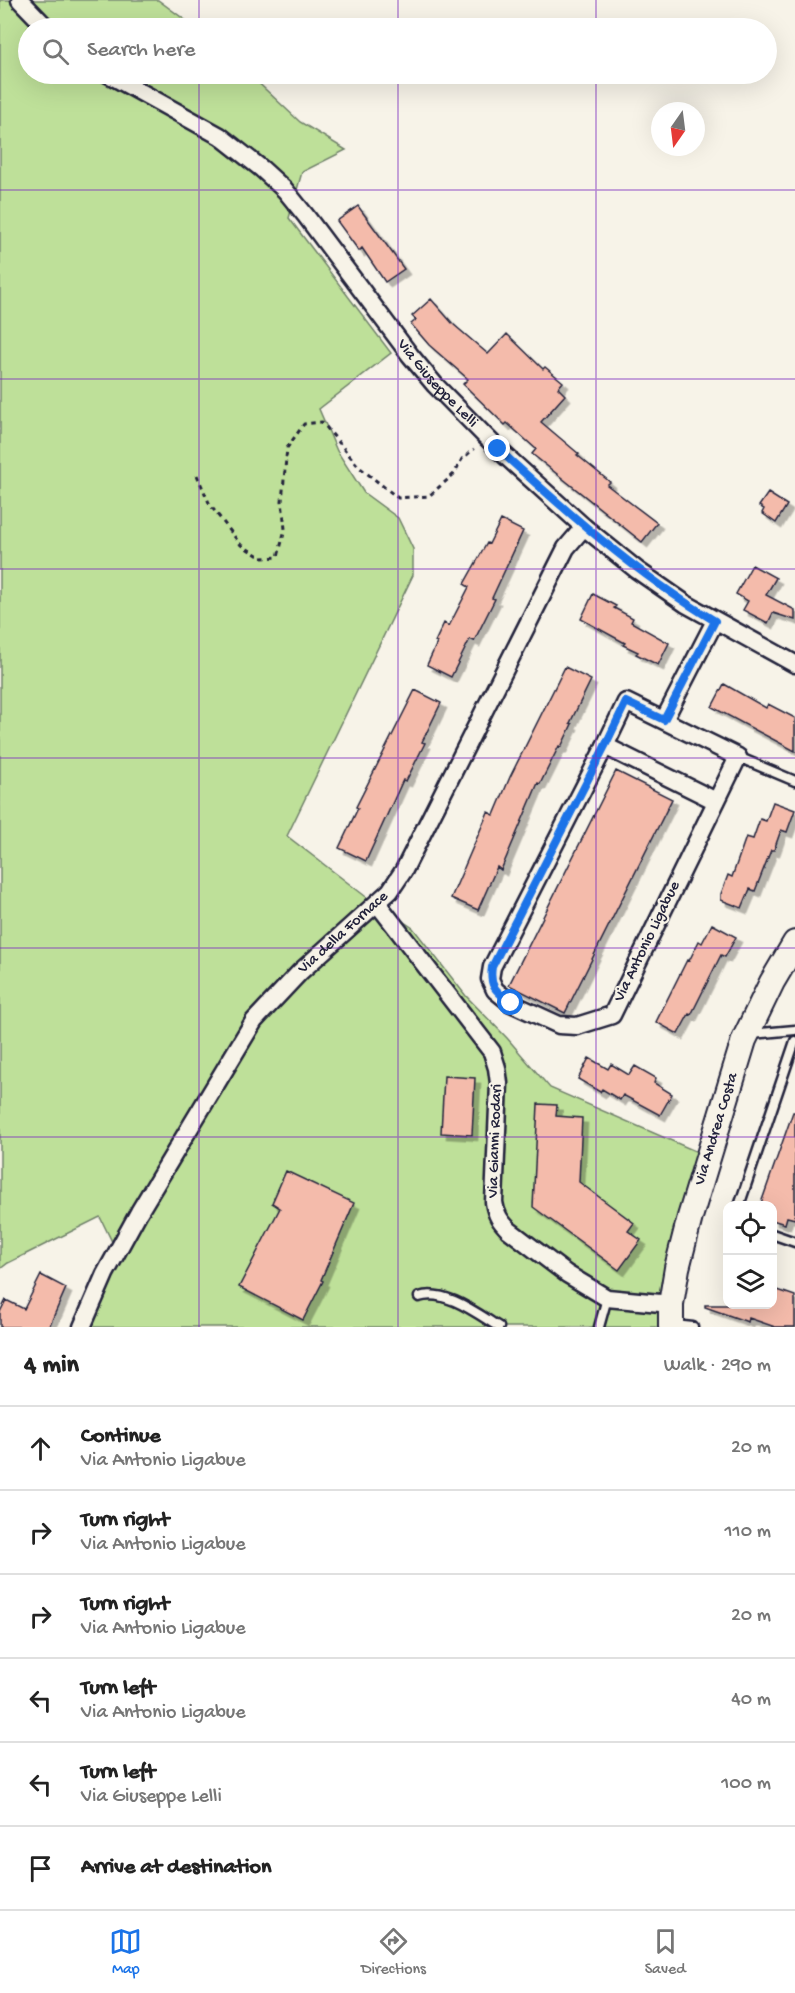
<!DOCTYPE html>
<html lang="en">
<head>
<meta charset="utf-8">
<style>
	body { margin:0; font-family:"Gochi Hand",sans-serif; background:#f2f2f2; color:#222 }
	.controls { position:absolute; right:18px; bottom:18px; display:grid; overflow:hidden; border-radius:12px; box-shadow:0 6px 24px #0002 }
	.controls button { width:54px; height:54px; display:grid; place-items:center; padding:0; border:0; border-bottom:2px solid #e0e0e0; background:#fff; color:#222; font:30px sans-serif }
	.compass { position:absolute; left:651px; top:102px; width:54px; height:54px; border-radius:50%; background:#fff; box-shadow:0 6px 24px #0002; rotate:194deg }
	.stop { position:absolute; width:18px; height:18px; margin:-14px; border:4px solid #1a73e8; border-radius:50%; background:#fff }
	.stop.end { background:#1a73e8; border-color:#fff; box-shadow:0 2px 6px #0008 }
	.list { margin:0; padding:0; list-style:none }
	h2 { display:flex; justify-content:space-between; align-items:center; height:78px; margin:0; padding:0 24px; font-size:26px }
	h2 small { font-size:20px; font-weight:400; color:#767676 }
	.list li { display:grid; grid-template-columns:39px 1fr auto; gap:18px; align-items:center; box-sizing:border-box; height:84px; padding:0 24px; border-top:2px solid #e0e0e0 }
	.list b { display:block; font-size:22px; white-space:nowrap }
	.list p { margin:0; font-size:20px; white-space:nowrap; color:#767676 }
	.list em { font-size:20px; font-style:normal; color:#767676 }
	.icon { flex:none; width:33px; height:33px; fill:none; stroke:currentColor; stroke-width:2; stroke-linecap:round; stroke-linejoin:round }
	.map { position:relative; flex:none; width:795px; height:1327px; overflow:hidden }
	.search { position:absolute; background:#fff; box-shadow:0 6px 24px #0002; left:18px; right:18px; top:18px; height:66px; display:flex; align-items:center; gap:15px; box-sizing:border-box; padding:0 21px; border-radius:33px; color:#767676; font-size:22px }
	.sheet { height:582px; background:#fff }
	nav { display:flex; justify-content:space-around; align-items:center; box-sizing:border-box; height:84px; border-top:2px solid #e0e0e0; background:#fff; font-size:16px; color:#767676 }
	nav a { display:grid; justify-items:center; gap:3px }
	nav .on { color:#1a73e8 }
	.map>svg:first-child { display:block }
	.green { fill:#bee099; stroke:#70816a; stroke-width:1.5 }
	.building { fill:#f4bbab; stroke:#22223b; stroke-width:1.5; filter:url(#shadow) }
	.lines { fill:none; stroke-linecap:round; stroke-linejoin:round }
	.service-casing { stroke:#22223b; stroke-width:13 }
	.minor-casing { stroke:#22223b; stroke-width:21 }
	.secondary-casing { stroke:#22223b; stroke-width:28 }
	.path { stroke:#22223b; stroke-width:3; stroke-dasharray:4.5 4.5; stroke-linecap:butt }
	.service { stroke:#f7f3e8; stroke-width:8 }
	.minor { stroke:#f7f3e8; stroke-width:16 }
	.secondary { stroke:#f7f3e8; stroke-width:24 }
	.route { stroke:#1a73e8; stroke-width:8 }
	.grid { fill:none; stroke:#7b2cbf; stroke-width:1.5; stroke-opacity:0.55 }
	.labels { text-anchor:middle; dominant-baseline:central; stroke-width:4.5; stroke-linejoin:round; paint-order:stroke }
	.street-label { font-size:16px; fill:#22223b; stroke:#f7f3e8 }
</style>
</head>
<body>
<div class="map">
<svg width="795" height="1327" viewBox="0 0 795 1327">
	<defs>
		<filter id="shadow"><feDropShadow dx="5.5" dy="5.5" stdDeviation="0" flood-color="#0004"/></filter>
	</defs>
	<rect width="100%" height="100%" fill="#f7f3e8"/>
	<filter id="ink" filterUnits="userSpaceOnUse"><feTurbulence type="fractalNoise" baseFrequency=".0167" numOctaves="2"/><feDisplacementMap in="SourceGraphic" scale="12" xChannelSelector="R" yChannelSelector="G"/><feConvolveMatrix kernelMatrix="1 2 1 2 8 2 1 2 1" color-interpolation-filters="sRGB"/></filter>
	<g filter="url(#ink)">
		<path class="green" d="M0,0H158L196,28H28V74H249L300,122L346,150L302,172L289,218L391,353L319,409L337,451L364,493L398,518L413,549V575L287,836L365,896L413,928L466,996L507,1038L550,1088L702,1154L673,1327H76L117,1252L100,1217L8,1263L0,1269Z"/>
		<path class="building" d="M358,206L404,269L385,282L362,248L359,251L337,221Z
			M431,299L453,324L488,354L507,334L543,369L545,367L563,382L558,388L565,395L541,422L579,454L577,455L610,482L607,485L657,523L642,542L532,454L536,449L507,423L505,425L463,384L468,379L429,345L411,324L416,320L412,316Z
			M768,493L787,505L776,523L762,513L764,509L759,506Z
			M501,520L523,531L492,598L495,599L474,641L470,639L451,677L427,665L437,643L435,642L444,623L449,626L469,587L464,584L487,543L489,544Z
			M752,565L776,578L766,595L795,610V620L773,613L768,623L743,610L748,601L736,594Z
			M593,594L616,606L614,608L633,618L631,622L669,643L658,665L636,654L638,652L623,645L625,643L581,619Z
			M565,667L591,680L570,723L572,724L561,747L559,746L540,784L538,783L501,870L497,867L478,910L451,898L488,812L494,815L510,777Z
			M724,684L766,708L768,704L795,718V751L712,707Z
			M415,690L441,703L422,742L425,743L406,781L403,780L366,861L339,848L358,808L356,807Z
			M616,771L672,799L565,1013L509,985Z
			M773,802L795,810L787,832L781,830L774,850H771L755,891L750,889L742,908L721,900V894L728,875L732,877L746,837L753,839L760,819L766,821Z
			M712,924L736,937L725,957L721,955L691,1015L689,1014L678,1034L656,1022L687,960L689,961L699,941L702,943Z
			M589,1058L608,1069L611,1064L629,1075L635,1066L656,1078L654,1083L672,1094L660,1115L623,1095L620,1100L602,1089L600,1092L578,1079Z
			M444,1076L475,1078L472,1135L441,1133Z
			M538,1104L557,1105L556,1116L582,1118L579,1182L634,1223L628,1231L641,1240L619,1270L533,1207Z
			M793,1112H795V1219L787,1217L785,1224L772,1220V1206H760Z
			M286,1171L354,1203L321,1280L323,1281L303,1320L239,1287L280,1208L272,1203Z
			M41,1275L66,1288L49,1327H0V1312L6,1300L24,1309Z
			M772,1288L795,1296V1327H775L749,1318L748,1322L705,1307V1305H772Z"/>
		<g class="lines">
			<defs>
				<path id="service" d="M738,757L795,781
					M751,1034L795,1030
					M739,1206L795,1041
					M772,1234L795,1242
					M419,1297C444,1288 478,1314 499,1327
					M674,1325L693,1327
					M599,1327L607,1298"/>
				<g id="minor">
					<path d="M20,0L47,28"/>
					<path id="s1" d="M108,74L220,136L262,169L285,190L306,216L410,355L435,385L498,449L584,527L637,570L686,604L795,664"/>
					<path d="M626,702L738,757L612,1015L577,1026L559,1025L511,1003L495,990L490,979L492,967L605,746Z"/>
					<path d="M664,720L715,621"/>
					<path d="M605,746L716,801"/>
					<path d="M377,903L492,1052L497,1068L499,1083L494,1202C496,1215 500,1221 509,1230L567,1274L607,1298L671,1304"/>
					<path id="s2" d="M82,1327L105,1274L139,1212L254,1021L300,972L390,891L404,870L566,548L584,527"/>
				</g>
				<g id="secondary">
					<path id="s3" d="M671,1327V1304L677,1268L690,1217L744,1040L772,982L795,943"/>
				</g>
			</defs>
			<use href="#service" class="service-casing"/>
			<use href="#minor" class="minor-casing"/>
			<use href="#secondary" class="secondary-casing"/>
			<path class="path" d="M197,475L210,505L241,545L262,558L278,557L285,529L282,501L287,448L304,424L322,422L359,467L398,498L429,496L454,474L462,459L474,449"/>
			<use href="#service" class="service"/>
			<use href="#minor" class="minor"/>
			<use href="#secondary" class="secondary"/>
		</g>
	</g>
	<g class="lines" filter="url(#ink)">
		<path class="route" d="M498,449C567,512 635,573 715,621L664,720L626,702L605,746L492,967C489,987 496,991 511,1003"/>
	</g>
	<path class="grid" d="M199,0V28M398,0V28M596,0V28M199,74V1327M398,74V1327M596,74V1327M0,190H795M0,379H795M0,569H795M0,758H795M0,948H795M0,1137H795"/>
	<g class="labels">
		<g class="street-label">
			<text stroke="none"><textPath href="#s1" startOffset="459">Via Giuseppe Lelli</textPath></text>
			<text stroke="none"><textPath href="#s2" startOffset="477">Via della Fornace</textPath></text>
			<text transform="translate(648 942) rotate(-64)">Via Antonio Ligabue</text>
			<text stroke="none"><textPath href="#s3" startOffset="204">Via Andrea Costa</textPath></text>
			<text transform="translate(496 1141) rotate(-88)">Via Gianni Rodari</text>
		</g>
	</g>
</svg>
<div class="controls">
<button><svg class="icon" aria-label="locate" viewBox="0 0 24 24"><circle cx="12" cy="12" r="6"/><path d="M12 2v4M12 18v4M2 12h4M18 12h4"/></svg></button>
<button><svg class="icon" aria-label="layers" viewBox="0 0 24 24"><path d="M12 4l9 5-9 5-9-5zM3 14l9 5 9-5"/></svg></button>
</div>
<svg class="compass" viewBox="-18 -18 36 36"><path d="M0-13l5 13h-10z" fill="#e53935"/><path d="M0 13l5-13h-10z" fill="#767676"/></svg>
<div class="stop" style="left:511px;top:1003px"></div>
<div class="stop end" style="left:498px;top:449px"></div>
<div class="search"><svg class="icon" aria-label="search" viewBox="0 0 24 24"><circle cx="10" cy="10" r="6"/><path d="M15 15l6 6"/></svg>Search here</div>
</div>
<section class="sheet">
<h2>4 min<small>Walk · 290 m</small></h2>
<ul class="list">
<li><svg class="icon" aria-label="ahead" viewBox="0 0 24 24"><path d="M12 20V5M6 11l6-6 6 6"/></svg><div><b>Continue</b><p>Via Antonio Ligabue</p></div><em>20 m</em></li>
<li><svg class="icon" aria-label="right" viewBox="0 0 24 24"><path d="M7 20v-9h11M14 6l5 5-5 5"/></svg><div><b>Turn right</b><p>Via Antonio Ligabue</p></div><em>110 m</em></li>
<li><svg class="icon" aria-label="right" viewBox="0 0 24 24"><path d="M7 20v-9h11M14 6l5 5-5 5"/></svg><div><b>Turn right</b><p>Via Antonio Ligabue</p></div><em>20 m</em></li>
<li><svg class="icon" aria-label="left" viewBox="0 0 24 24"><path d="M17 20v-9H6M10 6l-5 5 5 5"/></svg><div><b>Turn left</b><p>Via Antonio Ligabue</p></div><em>40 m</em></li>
<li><svg class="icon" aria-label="left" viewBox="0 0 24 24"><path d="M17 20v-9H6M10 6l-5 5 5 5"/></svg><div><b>Turn left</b><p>Via Giuseppe Lelli</p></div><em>100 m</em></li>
<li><svg class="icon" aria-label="arrive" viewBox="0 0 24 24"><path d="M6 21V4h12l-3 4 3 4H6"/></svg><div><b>Arrive at destination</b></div></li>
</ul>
</section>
<nav>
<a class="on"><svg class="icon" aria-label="map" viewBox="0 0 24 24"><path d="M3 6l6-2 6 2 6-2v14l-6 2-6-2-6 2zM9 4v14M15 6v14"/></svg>Map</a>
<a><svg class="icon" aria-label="directions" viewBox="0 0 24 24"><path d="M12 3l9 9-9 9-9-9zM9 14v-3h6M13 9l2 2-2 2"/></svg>Directions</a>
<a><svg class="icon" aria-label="saved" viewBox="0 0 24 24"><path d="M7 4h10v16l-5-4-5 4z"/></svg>Saved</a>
</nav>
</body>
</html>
